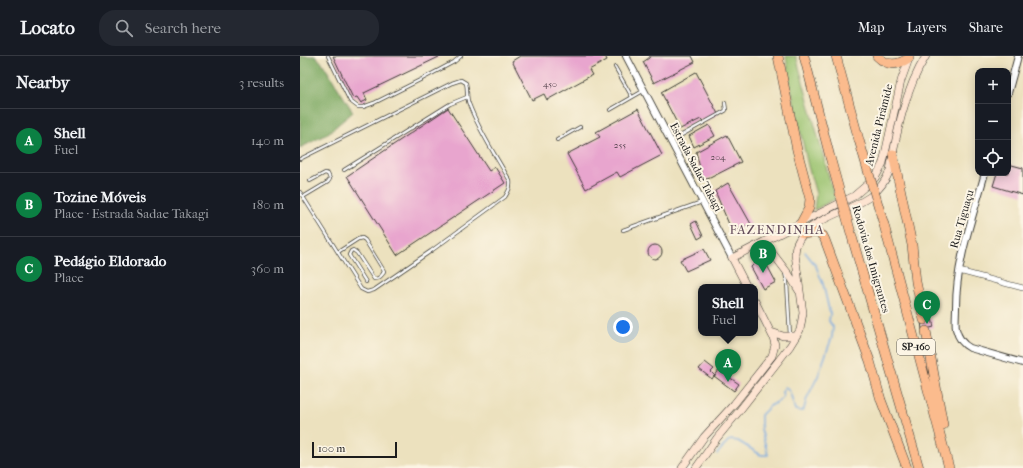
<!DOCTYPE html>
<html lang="en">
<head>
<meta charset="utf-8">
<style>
	body { margin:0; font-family:"IM FELL French Canon",serif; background:#242831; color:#f1f3f6 }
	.controls { position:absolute; right:12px; top:12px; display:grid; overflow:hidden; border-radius:8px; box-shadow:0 2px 10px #0003 }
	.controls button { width:36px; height:36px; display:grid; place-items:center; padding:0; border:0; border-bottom:1px solid #363941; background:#171b24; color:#f1f3f6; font:20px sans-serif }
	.scale { position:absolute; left:12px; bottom:10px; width:85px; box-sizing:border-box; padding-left:4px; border:2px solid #1c1c1c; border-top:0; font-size:11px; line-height:14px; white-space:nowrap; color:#1c1c1c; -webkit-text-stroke:3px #fcf5e5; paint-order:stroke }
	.you { position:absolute; left:323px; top:271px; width:14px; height:14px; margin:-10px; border:3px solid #fff; border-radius:50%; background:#1a73e8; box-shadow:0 0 0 6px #1a73e833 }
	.badge { display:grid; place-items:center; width:26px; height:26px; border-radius:50%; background:#0b8043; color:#fff; font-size:13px; font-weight:700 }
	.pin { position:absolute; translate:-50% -33px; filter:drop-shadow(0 1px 2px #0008) }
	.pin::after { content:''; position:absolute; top:21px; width:14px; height:12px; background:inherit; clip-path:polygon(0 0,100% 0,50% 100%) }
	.popup { position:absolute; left:398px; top:228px; width:60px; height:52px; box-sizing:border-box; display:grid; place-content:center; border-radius:8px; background:#171b24; filter:drop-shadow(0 1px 3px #0005); font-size:13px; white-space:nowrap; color:#9ea1a6 }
	.popup b { font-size:15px; color:#f1f3f6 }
	.popup::after { content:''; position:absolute; left:50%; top:100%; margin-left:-8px; border:8px solid transparent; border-top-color:#171b24 }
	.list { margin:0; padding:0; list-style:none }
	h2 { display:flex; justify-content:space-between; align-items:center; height:52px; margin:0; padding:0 16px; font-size:17px }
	h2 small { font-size:13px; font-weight:400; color:#9ea1a6 }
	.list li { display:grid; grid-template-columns:26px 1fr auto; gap:12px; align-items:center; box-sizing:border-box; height:64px; padding:0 16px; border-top:1px solid #363941 }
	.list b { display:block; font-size:15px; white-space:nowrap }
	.list p { margin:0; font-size:13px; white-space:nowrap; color:#9ea1a6 }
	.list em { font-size:13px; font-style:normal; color:#9ea1a6 }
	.icon { flex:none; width:22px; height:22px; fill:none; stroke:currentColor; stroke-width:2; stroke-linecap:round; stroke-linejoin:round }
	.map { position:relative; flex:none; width:723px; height:412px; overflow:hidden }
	header { display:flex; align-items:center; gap:24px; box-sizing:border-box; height:56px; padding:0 20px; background:#171b24; border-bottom:1px solid #363941 }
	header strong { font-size:19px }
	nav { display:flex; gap:22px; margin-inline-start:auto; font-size:14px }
	.search { width:280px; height:36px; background:#242831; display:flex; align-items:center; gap:10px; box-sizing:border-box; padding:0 14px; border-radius:16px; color:#9ea1a6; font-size:15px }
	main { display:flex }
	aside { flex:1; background:#171b24 }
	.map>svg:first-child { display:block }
	.green { fill:#9ac26e; stroke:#5b6f45 }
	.forest { fill:#7ba861; stroke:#4c623e }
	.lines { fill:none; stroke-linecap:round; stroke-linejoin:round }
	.stream { stroke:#74a8e1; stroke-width:1.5 }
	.building { fill:#e8a5ce }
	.service-casing { stroke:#3b3a34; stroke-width:4 }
	.minor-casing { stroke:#3b3a34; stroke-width:6 }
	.tertiary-casing { stroke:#3b3a34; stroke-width:8 }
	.secondary-casing { stroke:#3b3a34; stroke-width:8 }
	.motorway-casing { stroke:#3b3a34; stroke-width:10 }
	.service { stroke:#fff; stroke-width:2.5 }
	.minor { stroke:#fff; stroke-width:5 }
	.tertiary { stroke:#fff; stroke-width:6 }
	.secondary { stroke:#fde4d1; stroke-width:7 }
	.motorway { stroke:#fbbb8d; stroke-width:9 }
	.motorway-bridge-casing { stroke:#3b3a34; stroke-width:10; stroke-linecap:butt }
	.motorway-bridge { stroke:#fbbb8d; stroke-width:9 }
	.labels { text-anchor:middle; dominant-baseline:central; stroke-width:4; stroke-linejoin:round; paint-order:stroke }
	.number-label { font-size:9px; fill:#4f3e48 }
	.shield { fill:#fcf5e5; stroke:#5f5d58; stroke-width:1 }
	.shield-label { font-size:10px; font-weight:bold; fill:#1c1c1c }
	.street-label { font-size:11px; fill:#1c1c1c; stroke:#fcf5e5 }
	.quarter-label { font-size:13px; letter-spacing:1px; fill:#634c5a; stroke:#fcf5e5 }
</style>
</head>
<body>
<header>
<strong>Locato</strong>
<div class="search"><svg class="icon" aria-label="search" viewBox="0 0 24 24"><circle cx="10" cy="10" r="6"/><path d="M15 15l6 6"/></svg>Search here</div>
<nav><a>Map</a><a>Layers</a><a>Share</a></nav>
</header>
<main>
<aside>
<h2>Nearby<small>3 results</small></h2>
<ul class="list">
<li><span class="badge">A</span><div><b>Shell</b><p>Fuel</p></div><em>140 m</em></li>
<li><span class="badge">B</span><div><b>Tozine Móveis</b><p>Place · Estrada Sadae Takagi</p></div><em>180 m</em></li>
<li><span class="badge">C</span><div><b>Pedágio Eldorado</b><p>Place</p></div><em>360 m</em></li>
</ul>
</aside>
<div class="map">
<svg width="723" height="412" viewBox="0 0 723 412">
	<rect width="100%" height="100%" fill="#fcf5e5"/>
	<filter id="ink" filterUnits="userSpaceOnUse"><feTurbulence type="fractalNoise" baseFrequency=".025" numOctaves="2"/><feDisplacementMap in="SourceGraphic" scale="8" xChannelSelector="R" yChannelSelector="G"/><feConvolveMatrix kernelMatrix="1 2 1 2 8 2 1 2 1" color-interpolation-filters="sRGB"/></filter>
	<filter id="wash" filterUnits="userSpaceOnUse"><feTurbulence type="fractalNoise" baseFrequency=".012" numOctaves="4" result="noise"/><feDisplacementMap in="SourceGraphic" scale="16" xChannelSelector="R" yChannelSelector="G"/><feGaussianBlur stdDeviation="0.9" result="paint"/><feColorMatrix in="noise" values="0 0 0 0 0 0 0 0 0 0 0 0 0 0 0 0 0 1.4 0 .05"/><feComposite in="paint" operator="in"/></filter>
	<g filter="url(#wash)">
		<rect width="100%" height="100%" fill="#ece1be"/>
		<path class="green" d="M486,0H496L535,143L514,154L516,138L508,110L490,28Z"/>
		<path class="forest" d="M0,0H16L23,8L53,56L27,78L0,92Z"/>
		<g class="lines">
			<path class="stream" d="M417,398L428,385L432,384L438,385L461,399H468L461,373V359L470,350L479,345L483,341L482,336L485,331L490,336L495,354L502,355L504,353L507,342L518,320L532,281L533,271L529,265L530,258L523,228L516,210L505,196"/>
		</g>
		<g id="blocks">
			<path class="building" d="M33,0H141L64,37L67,44L61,47L57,41L53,42Z
				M220,0H305L307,4L289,14L292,19L247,44L244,38L232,44L212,5Z
				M350,0H392L395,6L354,27L343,6L349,2Z
				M396,16L418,58L404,66L401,63L380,73L361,36Z
				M148,52L189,115L195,111L205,127L97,199L47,120Z
				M338,53L362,99L320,121L317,116L286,133L267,98L300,81L296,76Z
				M409,69L415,80L394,91L389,80Z
				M427,79L441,106L410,122L403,124L396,96Z
				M708,108L723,112V139L693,130L697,117H708Z
				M428,127L451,168L437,174L436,171L431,173L415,135Z
				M396,165L403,180L398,183L391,168Z
				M348 196a7 7 0 1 1 14 0a7 7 0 1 1-14 0Z
				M404,193L410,204L386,215L380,204Z
				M462,200L476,226L463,233L451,211Z
				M632,263L634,271L622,274L621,265Z
				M405,306L414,313L411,316L415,320L419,314L439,328L434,335L414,320L412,323L399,313Z"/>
		</g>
	</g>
	<g filter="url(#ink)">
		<use href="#blocks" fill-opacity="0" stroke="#3b3a34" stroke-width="1"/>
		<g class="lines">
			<defs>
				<path id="service" d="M28,0L50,45L58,51H63L74,47L122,23L154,6L161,0
					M315,11L332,41
					M310,54L343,35
					M257,84L280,71
					M371,85L425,55L426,54L425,47
					M0,103L152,27L161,24L166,27C168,34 166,41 169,48C179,75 196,100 210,125C211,132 208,136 205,141L131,195L74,234L67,236L61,233L0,136
					M44,114L150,48L167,41
					M3,141L28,126L30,123L28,118L25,117L10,125
					M323,174L402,146
					M38,196L58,183L62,182L65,184L84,215C83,219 79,223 74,223L57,197L53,194L51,195L49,199L66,226
					M485,217L487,226L490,280"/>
				<path id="minor" d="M659,215L723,232"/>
				<path id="tertiary" d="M326,0L432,202
					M708,37L718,0
					M685,117C673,161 656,205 656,251C656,258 655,266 656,273C658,281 662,288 670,292L723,307"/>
				<path id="secondary" d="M464,186L490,220L499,235
					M447,231L432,202L520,157L554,140L575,122L583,107L601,25L610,0
					M471,276L483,280H496
					M382,412L404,381L434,348L472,300L475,289L473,281L455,245
					M396,412L417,382L440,354L490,290L500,274L503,257L495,198C495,164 551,157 572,139C581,132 586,124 590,114C597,75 605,34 626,0"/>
				<path id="motorway" d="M478,0L497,94L510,143L509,152L501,167
					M504,0L530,101
					M536,0L559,84
					M577,0C588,11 598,9 609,2
					M593,98L612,189L616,226L624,264
					M584,169L649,412
					M503,178L517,176L523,180L525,184L570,305L581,344L607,412
					M554,188L619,412
					M626,275L643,369"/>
			</defs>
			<use href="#service" class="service-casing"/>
			<use href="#minor" class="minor-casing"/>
			<use href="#tertiary" class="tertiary-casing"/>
			<use href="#secondary" class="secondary-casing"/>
			<use href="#motorway" class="motorway-casing"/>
			<use href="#service" class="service"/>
			<use href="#minor" class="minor"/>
			<use href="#tertiary" class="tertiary"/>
			<use href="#secondary" class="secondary"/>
			<use href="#motorway" class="motorway"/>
			<defs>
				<path id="motorway-bridge" d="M559,84L584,169
					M530,101L554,188"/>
			</defs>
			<use href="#motorway-bridge" class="motorway-bridge-casing"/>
			<use href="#motorway-bridge" class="motorway-bridge"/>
		</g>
	</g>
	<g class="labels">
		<g class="number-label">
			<text x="250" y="28">450</text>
			<text x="320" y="89">255</text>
			<text x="418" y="101">204</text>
		</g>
		<rect class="shield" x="597" y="283" width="38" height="16" rx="3"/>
		<g class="shield-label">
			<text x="616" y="291">SP-160</text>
		</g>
		<g class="street-label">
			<text transform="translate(579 69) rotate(-76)">Avenida Pirâmide</text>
			<text transform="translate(396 111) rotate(62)">Estrada Sadae Takagi</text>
			<text transform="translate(662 163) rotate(-74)">Rua Tiguaçu</text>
			<text transform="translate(571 203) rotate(74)">Rodovia dos Imigrantes</text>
		</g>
		<g class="quarter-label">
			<text x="477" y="173">FAZENDINHA</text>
		</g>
	</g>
</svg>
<div class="controls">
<button>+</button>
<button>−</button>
<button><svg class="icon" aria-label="locate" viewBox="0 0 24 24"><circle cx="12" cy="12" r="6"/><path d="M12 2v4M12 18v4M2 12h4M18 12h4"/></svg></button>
</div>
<div class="scale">100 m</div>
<div class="you"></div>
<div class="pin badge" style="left:428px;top:326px">A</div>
<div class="popup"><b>Shell</b>Fuel</div>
<div class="pin badge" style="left:463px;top:217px">B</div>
<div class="pin badge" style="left:627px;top:268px">C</div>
</div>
</main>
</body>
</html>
